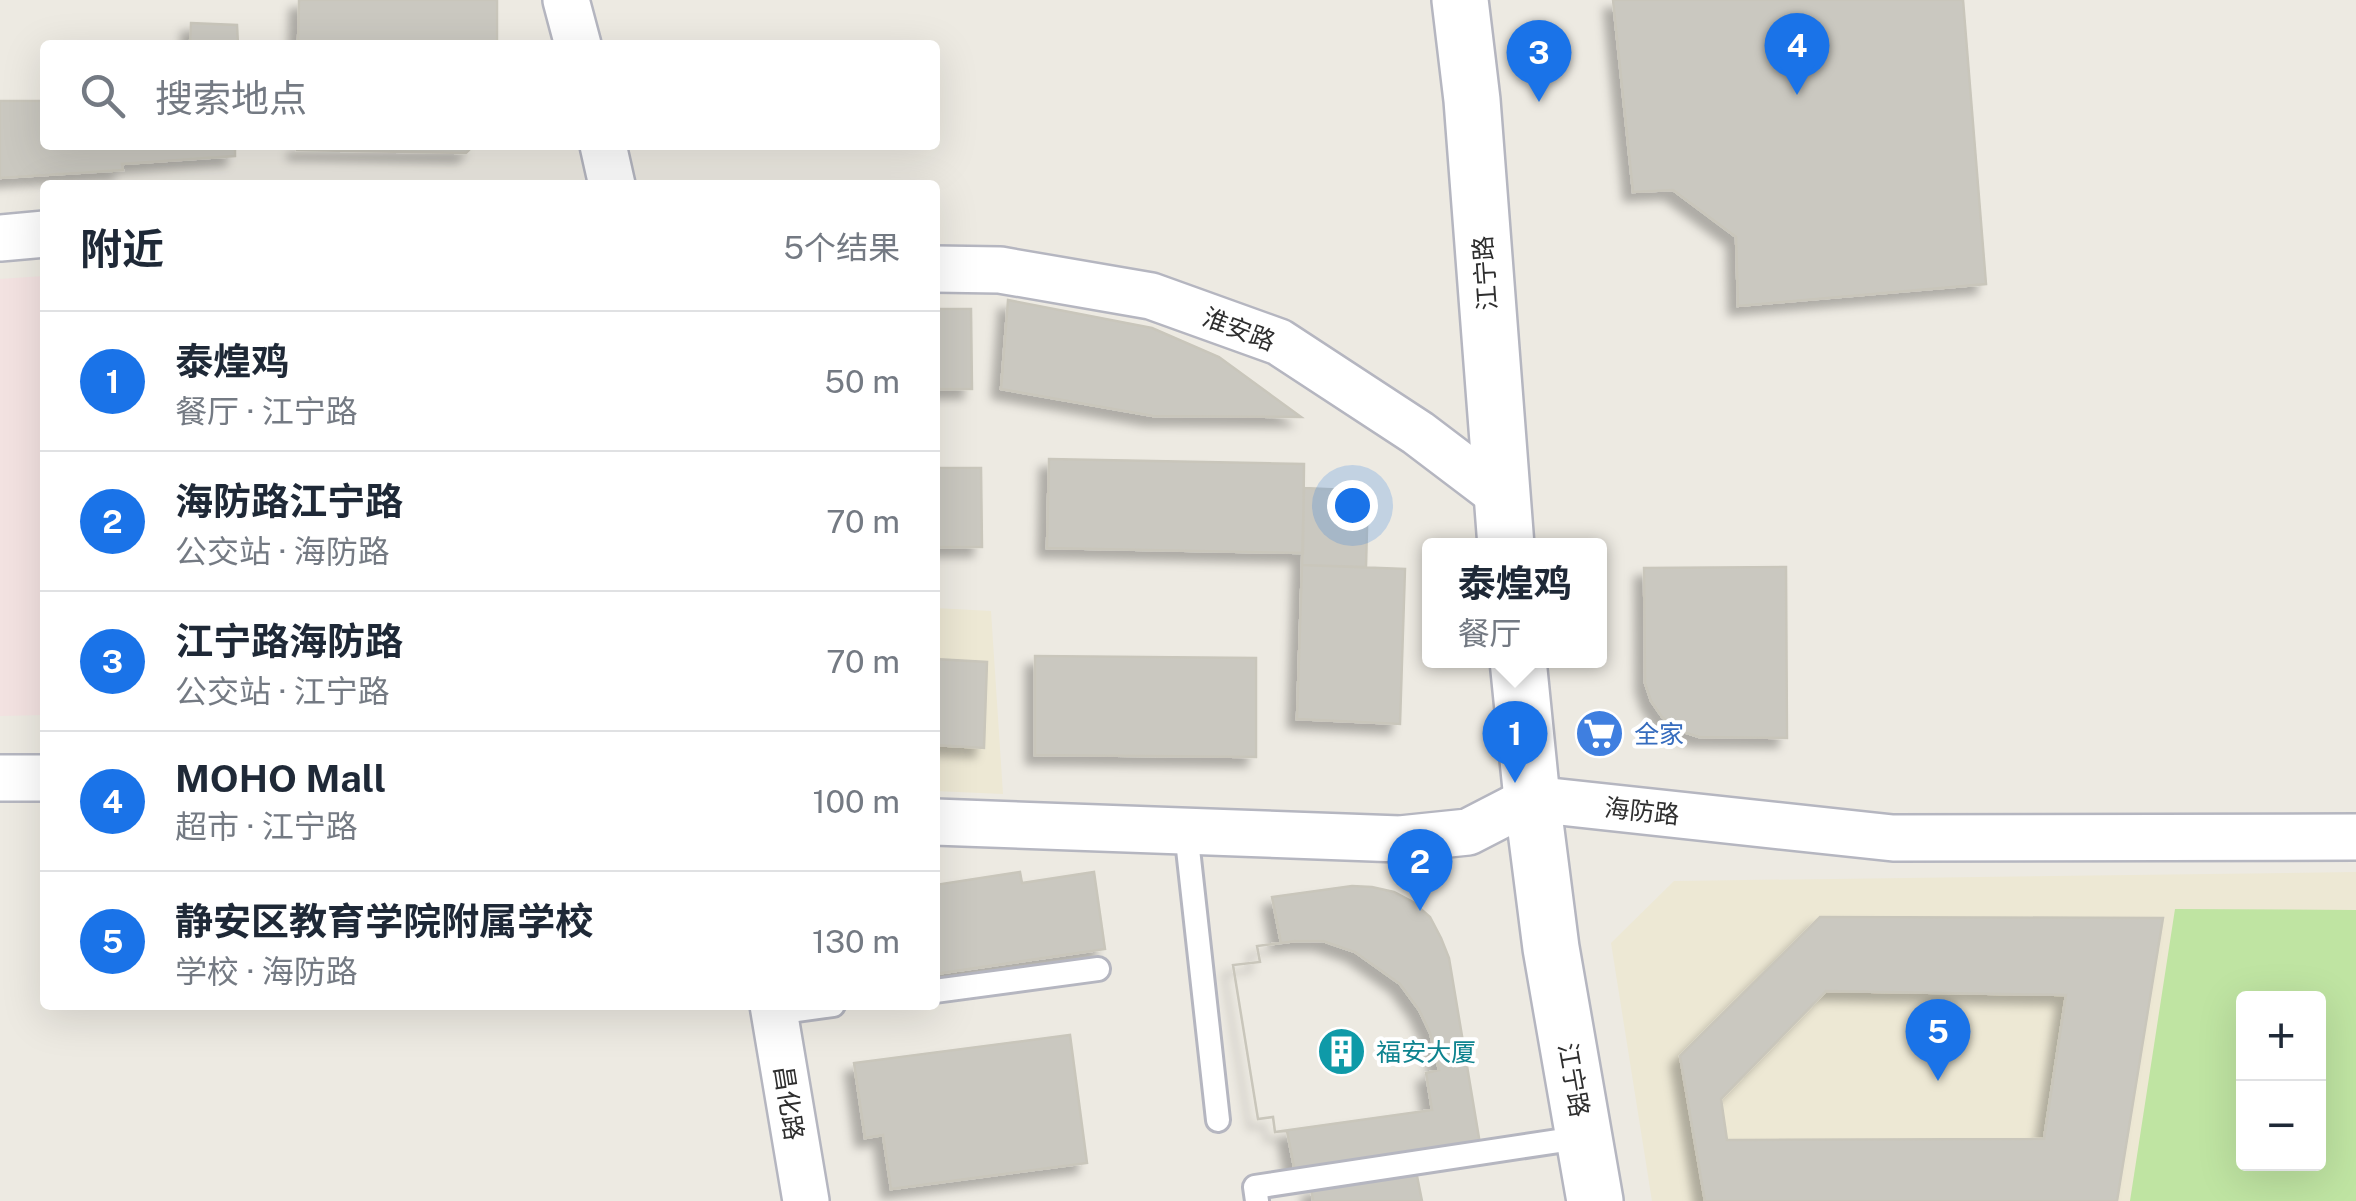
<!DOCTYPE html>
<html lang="zh">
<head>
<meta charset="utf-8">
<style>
	body { margin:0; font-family:"Public Sans","Noto Sans SC",sans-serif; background:#f2f2f3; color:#1f2937 }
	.controls { position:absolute; right:30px; bottom:30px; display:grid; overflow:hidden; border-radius:10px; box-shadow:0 10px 40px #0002 }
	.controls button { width:90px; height:90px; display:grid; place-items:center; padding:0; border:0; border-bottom:2px solid #e0e1e3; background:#fff; color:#1f2937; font:50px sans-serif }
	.you { position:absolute; left:1352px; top:505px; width:35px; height:35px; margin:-25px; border:8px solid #fff; border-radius:50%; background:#1a73e8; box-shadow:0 0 0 15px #1a73e833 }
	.badge { display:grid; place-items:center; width:65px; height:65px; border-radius:50%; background:#1a73e8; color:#fff; font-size:32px; font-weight:700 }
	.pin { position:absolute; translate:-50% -82px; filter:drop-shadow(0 2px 5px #0008) }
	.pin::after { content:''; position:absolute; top:52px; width:35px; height:30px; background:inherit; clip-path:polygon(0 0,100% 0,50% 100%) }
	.popup { position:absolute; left:1422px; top:538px; width:185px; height:130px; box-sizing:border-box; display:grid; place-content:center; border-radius:10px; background:#fff; filter:drop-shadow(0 2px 8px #0005); font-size:32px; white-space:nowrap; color:#747a83 }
	.popup b { font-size:38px; color:#1f2937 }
	.popup::after { content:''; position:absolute; left:50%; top:100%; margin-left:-20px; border:20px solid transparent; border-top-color:#fff }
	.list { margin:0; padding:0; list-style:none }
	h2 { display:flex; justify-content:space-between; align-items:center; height:130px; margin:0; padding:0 40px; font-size:42px }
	h2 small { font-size:32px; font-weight:400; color:#747a83 }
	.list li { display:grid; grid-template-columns:65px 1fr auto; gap:30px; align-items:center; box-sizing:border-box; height:140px; padding:0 40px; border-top:2px solid #e0e1e3 }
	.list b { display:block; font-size:38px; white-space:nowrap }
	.list p { margin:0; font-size:32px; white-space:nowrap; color:#747a83 }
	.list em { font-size:32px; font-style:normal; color:#747a83 }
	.icon { flex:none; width:55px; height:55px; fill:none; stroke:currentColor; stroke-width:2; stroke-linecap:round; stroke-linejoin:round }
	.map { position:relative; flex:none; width:2356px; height:1201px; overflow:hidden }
	.search { position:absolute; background:#fff; box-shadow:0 10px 40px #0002; left:40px; top:40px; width:900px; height:110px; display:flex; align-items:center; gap:25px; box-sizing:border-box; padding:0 35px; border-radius:10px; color:#747a83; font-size:38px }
	.panel { position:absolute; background:#fff; box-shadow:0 10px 40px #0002; left:40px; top:180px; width:900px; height:830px; border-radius:10px }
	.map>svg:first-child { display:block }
	.education { fill:#ede8d4; fill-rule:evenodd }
	.medical { fill:#f3e2e1 }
	.pitch { fill:#bfe4a2; fill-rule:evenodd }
	.building { fill:#cac8c0; stroke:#c9c6bb; stroke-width:2.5; fill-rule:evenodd; filter:url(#shadow) }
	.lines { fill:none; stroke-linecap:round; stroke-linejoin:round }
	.service-casing { stroke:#b5b6c0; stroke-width:28 }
	.minor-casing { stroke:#b5b6c0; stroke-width:50 }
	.secondary-casing { stroke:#b5b6c0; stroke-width:60 }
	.service { stroke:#fff; stroke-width:22 }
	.minor { stroke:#fff; stroke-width:45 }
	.secondary { stroke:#fff; stroke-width:55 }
	.labels { text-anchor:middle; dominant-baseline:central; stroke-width:8; stroke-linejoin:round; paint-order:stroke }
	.street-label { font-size:25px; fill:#2e2e2e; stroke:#fff }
	.shop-label { font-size:25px; fill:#366cbe; stroke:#fff; text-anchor:start }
	.culture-label { font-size:25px; fill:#0d838f; stroke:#fff; text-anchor:start }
</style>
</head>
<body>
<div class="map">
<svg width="2356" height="1201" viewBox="0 0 2356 1201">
	<defs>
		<filter id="shadow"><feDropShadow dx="-9" dy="9" stdDeviation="5" flood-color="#0004"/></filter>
	</defs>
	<rect width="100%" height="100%" fill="#edeae2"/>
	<path class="education" d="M935,608L991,611L1003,794L935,791Z
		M2356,872V1201H1652L1611,943L1674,881ZM2244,998H2318V1164H2244Z"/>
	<path class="medical" d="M45,276V715L0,716V279Z"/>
	<path class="pitch" d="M2175,909L2356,910V1201H2130ZM2244,998H2318V1164H2244Z"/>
	<path class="building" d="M299,0H497V45H298Z
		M1613,0H1963L1986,284L1738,306L1736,237L1673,190L1633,192Z
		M191,23L237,25L238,45H190Z
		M0,101H45V145H235V156L122,164L123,170L0,178Z
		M297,145H474L466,153L297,150Z
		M1008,300L1152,328L1219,357L1301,417L1153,416L1001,389Z
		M935,309H971L972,389H935Z
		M1049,459L1304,464L1303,553L1047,548Z
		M935,468H981L982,547H935Z
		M1304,488L1368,491L1366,567L1302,565Z
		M1302,565L1405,569L1400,724L1297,719Z
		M1786,567L1787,738L1699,737L1680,731L1662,717L1651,701L1645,683L1644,568Z
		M1035,656L1256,658V757L1035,755Z
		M935,659L987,662L984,748L935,745Z
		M1020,872L1022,883L1094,872L1105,949L935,974V885Z
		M1352,886L1372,887L1394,892L1413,902L1430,917L1441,938L1449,958L1480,1144L1295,1172L1287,1131L1275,1132L1273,1117L1258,1119L1233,965L1260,962L1257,946L1281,943L1272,897Z
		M1820,917L2163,918L2117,1201H1705L1680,1056ZM1826,991L2066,995L2044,1139L1727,1140L1721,1099Z
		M1296,941H1323L1355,952L1400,984L1419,1010L1430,1033L1439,1070L1426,1073L1432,1110L1275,1132L1273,1117L1258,1119L1233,965L1260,962L1257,946Z
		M1070,1035L1087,1163L891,1189L883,1135L865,1138L854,1063Z
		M1416,1171L1422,1201H1313L1311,1188Z"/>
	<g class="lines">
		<defs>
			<path id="service" d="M1186,831L1218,1120
				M935,991L1098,969
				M775,1013L833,1005
				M1257,1201L1255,1187L1585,1137"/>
			<path id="minor" d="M566,0L578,45
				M603,145L612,185
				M0,238L45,234
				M935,269L1000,270L1151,296L1279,342L1418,433L1501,496
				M0,778H45
				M935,822L1400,839L1468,832L1532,799L1893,838L2356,837
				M773,1005L806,1201"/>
			<path id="secondary" d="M1460,0L1472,100L1506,546
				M1518,660L1532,799L1551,948L1595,1201"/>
		</defs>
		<use href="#service" class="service-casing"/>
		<use href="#minor" class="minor-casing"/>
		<use href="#secondary" class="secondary-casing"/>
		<use href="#service" class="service"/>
		<use href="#minor" class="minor"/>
		<use href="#secondary" class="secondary"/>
	</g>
	<defs>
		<symbol id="supermarket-disc" viewBox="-11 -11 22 22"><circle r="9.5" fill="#3f7fe0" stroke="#fff"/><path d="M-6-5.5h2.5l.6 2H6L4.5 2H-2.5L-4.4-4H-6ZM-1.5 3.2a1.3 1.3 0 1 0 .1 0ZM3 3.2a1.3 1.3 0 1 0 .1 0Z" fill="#fff"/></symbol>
		<symbol id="building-disc" viewBox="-11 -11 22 22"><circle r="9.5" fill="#0f9aa8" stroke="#fff"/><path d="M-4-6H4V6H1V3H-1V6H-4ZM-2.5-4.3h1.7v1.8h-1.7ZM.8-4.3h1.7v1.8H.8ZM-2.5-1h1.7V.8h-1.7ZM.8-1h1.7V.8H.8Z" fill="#fff"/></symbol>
	</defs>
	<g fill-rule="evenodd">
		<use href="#supermarket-disc" x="1572" y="706" width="55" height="55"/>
		<use href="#building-disc" x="1314" y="1024" width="55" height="55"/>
	</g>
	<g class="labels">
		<g class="street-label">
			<text transform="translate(1485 273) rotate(-94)">江宁路</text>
			<text transform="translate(1239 329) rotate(21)">淮安路</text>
			<text transform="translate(1642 811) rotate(6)">海防路</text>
			<text transform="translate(1574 1080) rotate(80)">江宁路</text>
			<text transform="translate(789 1103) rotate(81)">昌化路</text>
		</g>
		<g class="shop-label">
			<text x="1634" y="734">全家</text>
		</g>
		<g class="culture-label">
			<text x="1376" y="1052">福安大厦</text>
		</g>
	</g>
</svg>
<div class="controls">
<button>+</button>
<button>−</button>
</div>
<div class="you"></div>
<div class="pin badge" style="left:1515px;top:783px">1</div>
<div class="popup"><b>泰煌鸡</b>餐厅</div>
<div class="pin badge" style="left:1420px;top:911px">2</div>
<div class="pin badge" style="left:1539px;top:102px">3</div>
<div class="pin badge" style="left:1797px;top:95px">4</div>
<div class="pin badge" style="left:1938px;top:1081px">5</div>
<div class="search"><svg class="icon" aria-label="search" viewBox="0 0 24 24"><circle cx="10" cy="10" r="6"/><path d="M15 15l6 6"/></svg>搜索地点</div>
<section class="panel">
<h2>附近<small>5个结果</small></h2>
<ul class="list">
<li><span class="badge">1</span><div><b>泰煌鸡</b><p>餐厅 · 江宁路</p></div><em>50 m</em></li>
<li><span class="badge">2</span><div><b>海防路江宁路</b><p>公交站 · 海防路</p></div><em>70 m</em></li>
<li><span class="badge">3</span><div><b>江宁路海防路</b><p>公交站 · 江宁路</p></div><em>70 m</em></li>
<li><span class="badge">4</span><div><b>MOHO Mall</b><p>超市 · 江宁路</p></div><em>100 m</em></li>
<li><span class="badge">5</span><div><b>静安区教育学院附属学校</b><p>学校 · 海防路</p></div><em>130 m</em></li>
</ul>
</section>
</div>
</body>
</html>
